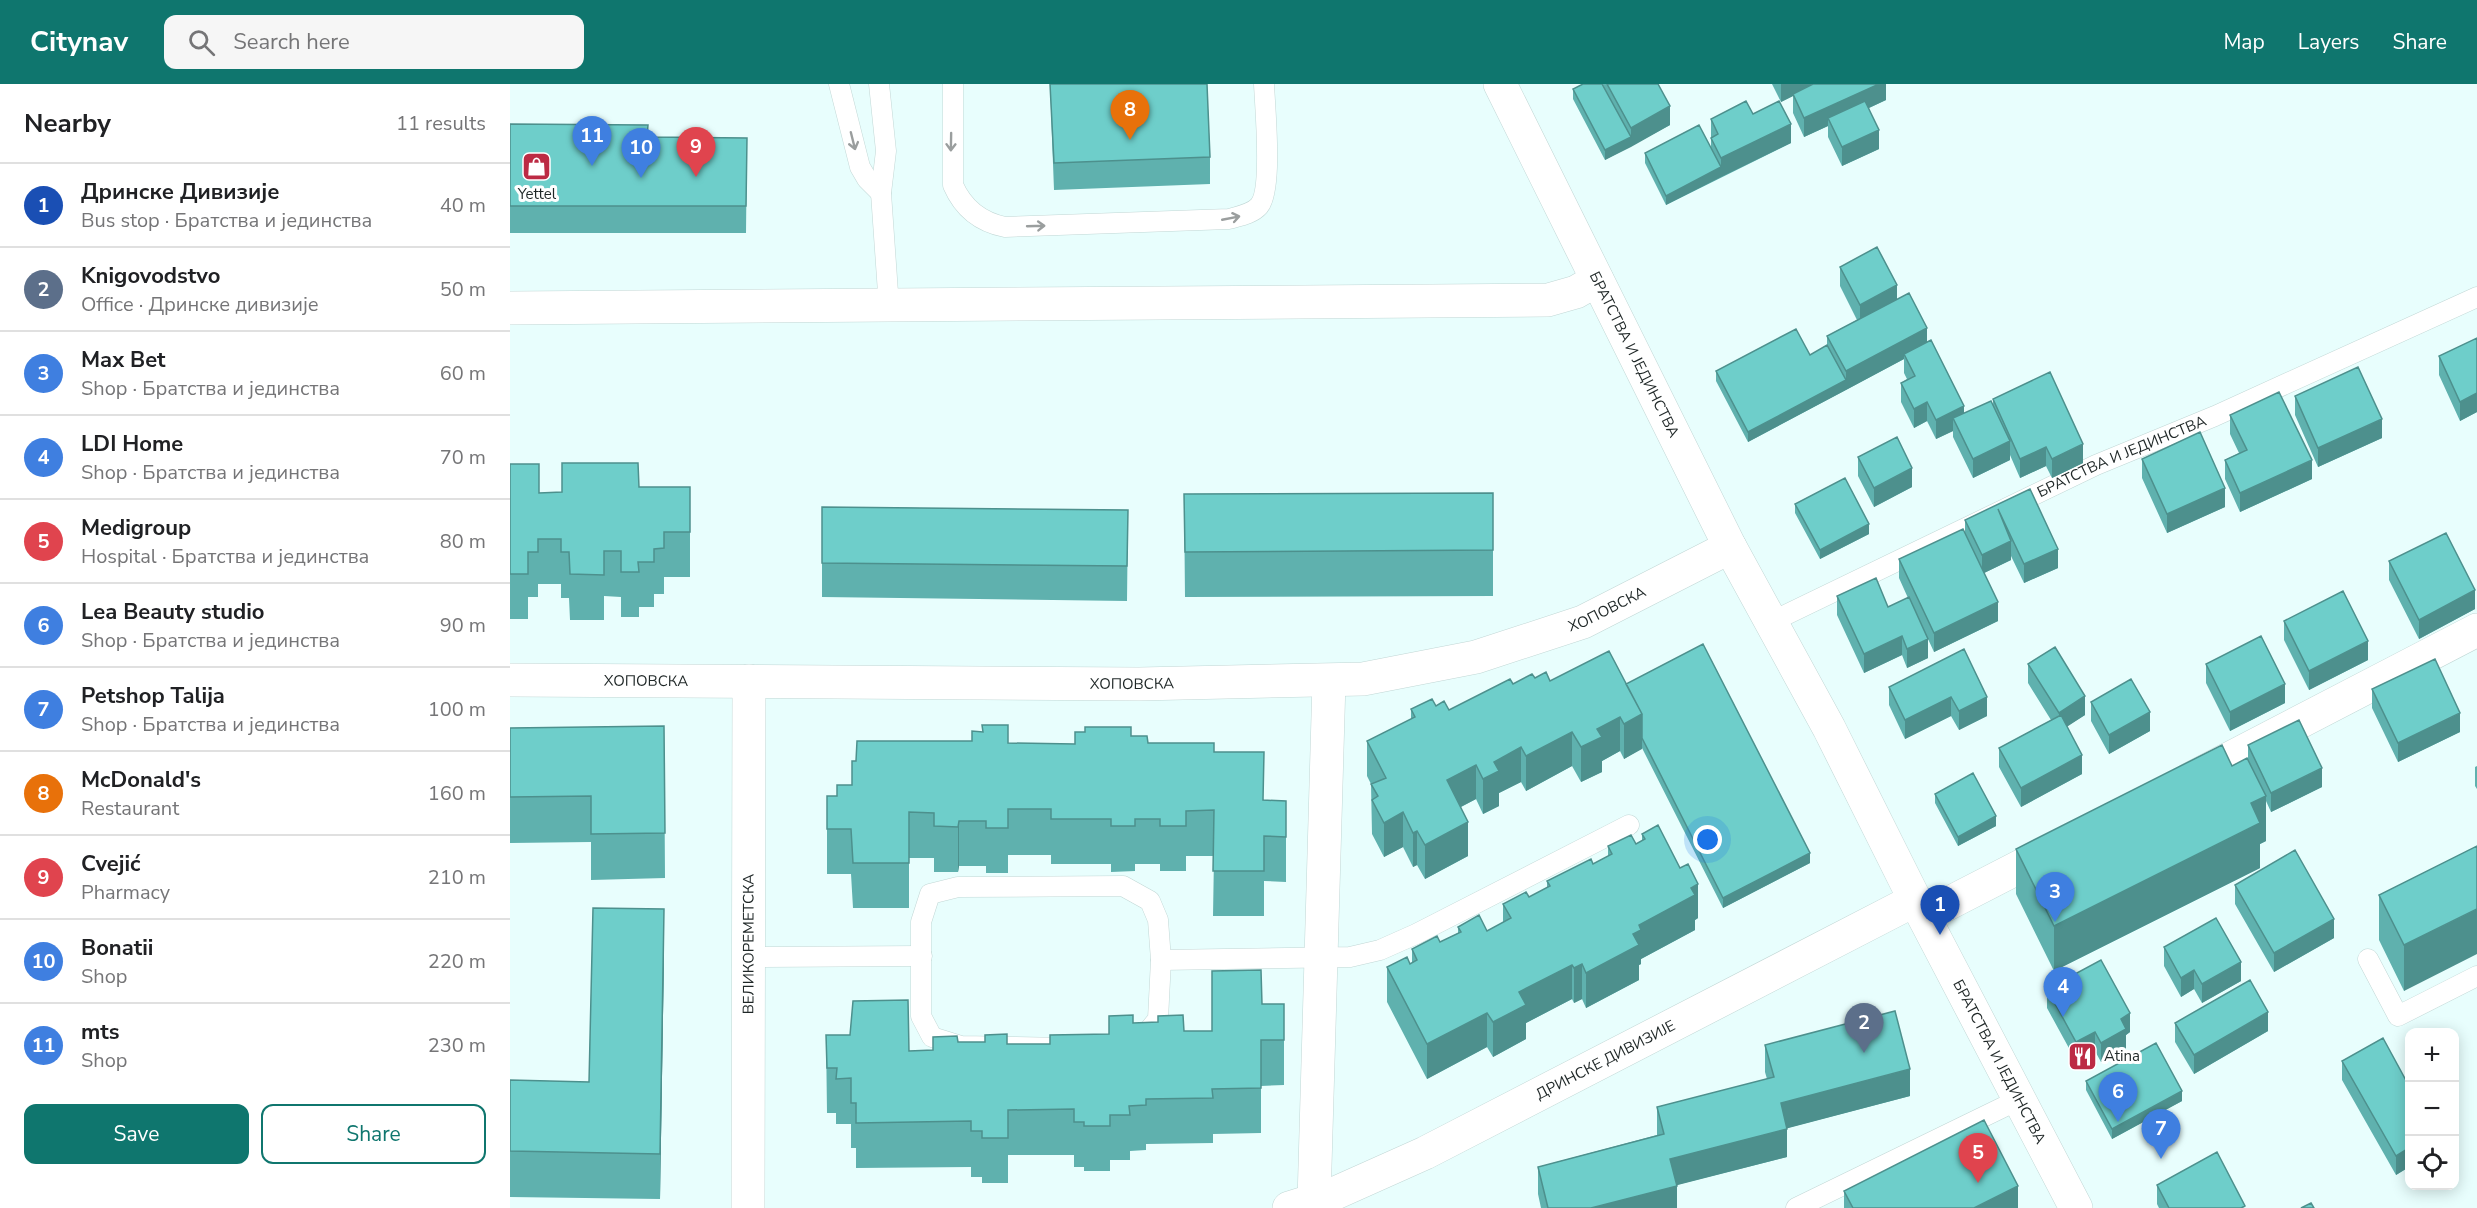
<!DOCTYPE html>
<html lang="en">
<head>
<meta charset="utf-8">
<style>
	body { margin:0; font-family:"Nunito Sans",sans-serif; background:#f6f6f6; color:#202124 }
	.controls { position:absolute; right:18px; bottom:18px; display:grid; overflow:hidden; border-radius:12px; box-shadow:0 3px 15px #0003 }
	.controls button { width:54px; height:54px; display:grid; place-items:center; padding:0; border:0; border-bottom:2px solid #e0e0e0; background:#fff; color:#202124; font:30px sans-serif }
	.you { position:absolute; left:1198px; top:756px; width:21px; height:21px; margin:-15px; border:4px solid #fff; border-radius:50%; background:#1a73e8; box-shadow:0 0 0 9px #1a73e833 }
	.badge { display:grid; place-items:center; width:39px; height:39px; border-radius:50%; background:#0f766e; color:#fff; font-size:20px; font-weight:700 }
	.pin { position:absolute; translate:-50% -50px; filter:drop-shadow(0 2px 3px #0008) }
	.pin::after { content:''; position:absolute; top:32px; width:21px; height:18px; background:inherit; clip-path:polygon(0 0,100% 0,50% 100%) }
	.list { margin:0; padding:0; list-style:none }
	h2 { display:flex; justify-content:space-between; align-items:center; height:78px; margin:0; padding:0 24px; font-size:26px }
	h2 small { font-size:20px; font-weight:400; color:#757577 }
	.list li { display:grid; grid-template-columns:39px 1fr auto; gap:18px; align-items:center; box-sizing:border-box; height:84px; padding:0 24px; border-top:2px solid #e0e0e0 }
	.list b { display:block; font-size:22px; white-space:nowrap }
	.list p { margin:0; font-size:20px; white-space:nowrap; color:#757577 }
	.list em { font-size:20px; font-style:normal; color:#757577 }
	.actions { display:flex; gap:12px; padding:18px 24px }
	.actions a { flex:1; padding:14px 0; border:2px solid #0f766e; border-radius:12px; text-align:center; font-size:21px; color:#0f766e }
	.actions .main { background:#0f766e; color:#fff }
	.icon { flex:none; width:33px; height:33px; fill:none; stroke:currentColor; stroke-width:2; stroke-linecap:round; stroke-linejoin:round }
	.map { position:relative; flex:none; width:1967px; height:1124px; overflow:hidden }
	header { display:flex; align-items:center; gap:36px; box-sizing:border-box; height:84px; padding:0 30px; background:#0f766e; color:#fff }
	header strong { font-size:28px }
	nav { display:flex; gap:33px; margin-inline-start:auto; font-size:21px }
	.search { width:420px; height:54px; background:#f6f6f6; display:flex; align-items:center; gap:15px; box-sizing:border-box; padding:0 21px; border-radius:12px; color:#757577; font-size:22px }
	main { display:flex }
	aside { flex:1; background:#fff }
	.map>svg:first-child { display:block }
	.lines { fill:none; stroke-linecap:round; stroke-linejoin:round }
	.lane-casing { stroke:#c1d7d5; stroke-width:21 }
	.street-casing { stroke:#c1d7d5; stroke-width:34 }
	.secondary-casing { stroke:#c1d7d5; stroke-width:34 }
	.lane { stroke:#fff; stroke-width:20 }
	.street { stroke:#fff; stroke-width:33 }
	.secondary { stroke:#fff; stroke-width:33 }
	.wall { fill:#5fb1ae }
	.shaded-wall { fill:#4d908d }
	.building { fill:#6ececa; stroke:#4d908d; stroke-width:1.5 }
	.oneway { stroke:#9a9e9e }
	.labels { text-anchor:middle; dominant-baseline:central; stroke-width:6; stroke-linejoin:round; paint-order:stroke }
	.poi-label { font-size:15px; fill:#1f2727; stroke:#fff }
	.street-label { font-size:15px; fill:#1f2727; stroke:#fff }
</style>
</head>
<body>
<header>
<strong>Citynav</strong>
<div class="search"><svg class="icon" aria-label="search" viewBox="0 0 24 24"><circle cx="10" cy="10" r="6"/><path d="M15 15l6 6"/></svg>Search here</div>
<nav><a>Map</a><a>Layers</a><a>Share</a></nav>
</header>
<main>
<aside>
<h2>Nearby<small>11 results</small></h2>
<ul class="list">
<li><span class="badge" style="background:#1a4fb4">1</span><div><b>Дринске Дивизије</b><p>Bus stop · Братства и јединства</p></div><em>40 m</em></li>
<li><span class="badge" style="background:#5c6f8a">2</span><div><b>Knigovodstvo</b><p>Office · Дринске дивизије</p></div><em>50 m</em></li>
<li><span class="badge" style="background:#3f7fe0">3</span><div><b>Max Bet</b><p>Shop · Братства и јединства</p></div><em>60 m</em></li>
<li><span class="badge" style="background:#3f7fe0">4</span><div><b>LDI Home</b><p>Shop · Братства и јединства</p></div><em>70 m</em></li>
<li><span class="badge" style="background:#e0444e">5</span><div><b>Medigroup</b><p>Hospital · Братства и јединства</p></div><em>80 m</em></li>
<li><span class="badge" style="background:#3f7fe0">6</span><div><b>Lea Beauty studio</b><p>Shop · Братства и јединства</p></div><em>90 m</em></li>
<li><span class="badge" style="background:#3f7fe0">7</span><div><b>Petshop Talija</b><p>Shop · Братства и јединства</p></div><em>100 m</em></li>
<li><span class="badge" style="background:#e8710a">8</span><div><b>McDonald's</b><p>Restaurant</p></div><em>160 m</em></li>
<li><span class="badge" style="background:#e0444e">9</span><div><b>Cvejić</b><p>Pharmacy</p></div><em>210 m</em></li>
<li><span class="badge" style="background:#3f7fe0">10</span><div><b>Bonatii</b><p>Shop</p></div><em>220 m</em></li>
<li><span class="badge" style="background:#3f7fe0">11</span><div><b>mts</b><p>Shop</p></div><em>230 m</em></li>
</ul>
<div class="actions"><a class="main">Save</a><a>Share</a></div>
</aside>
<div class="map">
<svg width="1967" height="1124" viewBox="0 0 1967 1124">
	<rect width="100%" height="100%" fill="#e8fefd"/>
	<g class="lines">
		<defs>
			<g id="lane">
				<path d="M329,0L350,83L357,95L371,109"/>
				<path d="M369,0L376,67L371,109L379,223"/>
				<path d="M443,0V101C453,124 470,138 495,143L719,135C729,132 742,130 749,122C763,106 755,24 754,0"/>
				<path id="s1" d="M1261,538L1586,381L1705,332L1967,213"/>
				<path d="M613,802L640,817L648,836L651,876L648,935L631,956L603,965L451,962L422,953L411,932V838L420,810L448,803Z"/>
				<path d="M240,873L412,872"/>
				<path d="M1858,875L1888,932L1967,892"/>
				<path d="M651,876L840,873L870,866L906,850L1119,741"/>
				<path d="M1286,1124L1510,1015"/>
			</g>
			<g id="street">
				<path d="M0,224L1038,216L1066,208L1087,196"/>
				<path id="s2" d="M0,596L629,600L853,595L966,573L1073,538L1220,463"/>
				<path d="M1680,695L1967,546"/>
				<path d="M1414,832L1546,764"/>
				<path d="M804,1117L819,597"/>
				<path id="s3" d="M238,1124L239,597"/>
				<path id="s4" d="M779,1124L821,1111L915,1069L1405,816"/>
			</g>
			<g id="secondary">
				<path id="s5" d="M990,0L1220,463L1319,644L1405,816L1566,1124"/>
			</g>
		</defs>
		<use href="#lane" class="lane-casing"/>
		<use href="#street" class="street-casing"/>
		<use href="#secondary" class="secondary-casing"/>
		<use href="#lane" class="lane"/>
		<use href="#street" class="street"/>
		<use href="#secondary" class="secondary"/>
	</g>
	<path class="wall" d="M540,0H697L700,73V100L544,106Z
		M1073,0H1148L1160,41L1095,76L1063,15V5Z
		M1262,0H1376V16L1359,24L1369,65L1332,82L1318,53V42L1294,53L1283,29V12L1271,18Z
		M1243,30L1281,59L1156,121L1135,79V69L1201,63V35Z
		M0,40L138,53L237,54L236,149H0Z
		M1330,183L1387,215L1417,258L1454,329L1483,321V315L1573,379L1542,394L1536,382L1510,394L1500,371V376L1463,394L1443,353V347L1426,355L1417,337L1404,344L1391,318V299L1397,295L1394,289V275L1238,358L1206,297V287L1300,271L1317,261V252L1347,236L1330,202Z
		M1967,254V328L1950,337L1929,291V272Z
		M1785,312L1872,354L1808,383L1785,331Z
		M1720,331L1802,395L1730,428L1715,395V376L1729,369L1720,350Z
		M1348,373L1402,403L1364,423L1348,392Z
		M1632,375L1715,423L1657,449L1632,394Z
		M0,380L29,409L52,408L129,403H180V493H154V510H144V523H129V533H111V513L94,512V536H60L59,514H51V500H28V513H18V535H0Z
		M1520,405L1548,484L1514,499L1501,472V476L1474,489L1488,537L1424,568L1418,555V574L1397,584L1392,571L1354,589L1327,531V512L1378,523L1398,514L1389,494V475L1455,448V436Z
		M983,409V512L675,513L674,410Z
		M1285,420L1359,450L1310,475L1285,429Z
		M312,423L618,426L617,517L312,513Z
		M1879,477L1965,525L1909,555L1879,496Z
		M1774,537L1858,576L1799,606L1774,556Z
		M1518,580L1575,631L1557,642L1572,690L1511,723L1489,683V664L1541,636L1518,599Z
		M1696,580L1775,619L1720,647L1696,599Z
		M1025,594L1040,597L1116,600L1300,779L1213,824L1132,664L1114,675L1110,667L1092,677V688L1071,698L1062,682L1016,707L1011,698L989,709V722L973,730L966,715L951,723L958,772L915,795L907,781L903,783L893,763L874,773L862,750L861,700L857,692V657L901,635V625L926,622L939,626L1003,600Z
		M1379,603L1477,613V632L1449,646L1441,632L1395,655L1379,621Z
		M1862,605L1950,648L1888,678L1862,624Z
		M1581,618L1640,647L1599,670L1581,637Z
		M154,642L155,794L81,796V758L0,759V644Z
		M621,652L638,659L704,668L754,716L776,717V798L754,797V832H703L704,772H676V787H650V780H625V787L601,788V780H541V771H498V789H476V782H449L448,788H424V774H399V824H343L341,790H317V712H327L342,701L498,659L565,660Z
		M1738,661L1812,703L1761,728L1756,717V757L1750,760V784L1544,887L1506,810V765L1738,676Z
		M1967,682V705L1965,702V683Z
		M1425,710L1486,742L1448,762L1425,719Z
		M1132,750L1188,834L1185,836V846L1131,875V880L1129,881V896L1076,924L1072,915L1064,919L1062,915L1016,939V955L983,973L977,963L917,995L877,918V883L900,880H902V865L930,858L948,849V843L977,847L993,839V820L1019,813L1037,804V797L1083,780L1098,772V762L1126,760L1132,757Z
		M1967,762L1894,907L1869,856V811Z
		M1725,801L1824,854L1764,888L1725,820Z
		M1654,863L1731,897L1692,919L1684,905L1671,913L1654,882Z
		M154,870L150,1115L0,1113V996L79,998Z
		M1537,905L1620,948L1616,951V964L1591,978L1585,967L1566,977L1537,924Z
		M752,920H774V1001L751,1002V1049L703,1050V1059L636,1060V1066L620,1067V1076H600V1087H574V1083H564V1071H498V1099H472V1093H461V1083L346,1084V1064H341V1040H326V1029H317L316,951L399,967L423,966L448,958L497,960H540L599,950L623,939L674,947H702Z
		M1665,939L1758,947L1684,990L1665,958Z
		M1255,961L1400,1012L1277,1044V1073L1166,1101L1167,1124H1031L1028,1110V1083L1147,1051V1023L1257,995L1255,988Z
		M1832,977L1899,1002V1083L1886,1091L1832,996Z
		M1576,997L1672,1017L1602,1055L1576,1006Z
		M1647,1101L1735,1124H1649L1647,1120Z
		M1334,1107L1508,1124H1334Z"/>
	<path class="shaded-wall" d="M1271,0H1306L1283,10V12L1271,18Z
		M1369,0H1376V16L1322,41L1318,34V42L1294,53V34Z
		M1160,22V41L1121,63V44Z
		M1281,40V59L1211,93V74Z
		M1369,46V65L1332,82V63Z
		M1121,53V63L1095,76V66Z
		M1211,83V93L1156,121V112Z
		M1387,201V220L1350,240V221Z
		M1417,244V263L1394,270V275L1336,306V287Z
		M1336,296V306L1238,358V348Z
		M1967,309V328L1950,337V318Z
		M1417,318V337L1404,344V325Z
		M1454,322V341L1443,334V347L1426,355V336Z
		M1872,335V354L1808,383V364Z
		M1500,357V376L1463,394V375Z
		M1573,360V379L1542,394V375Z
		M1536,363V382L1510,394V375Z
		M1802,376V395L1730,428V409Z
		M1402,384V403L1364,423V404Z
		M1715,404V423L1657,449V430Z
		M1359,440V450L1310,475V466Z
		M1501,457V476L1472,490V471Z
		M1548,465V484L1514,499V480Z
		M1965,506V525L1909,555V536Z
		M1488,518V537L1424,568V549Z
		M1392,552V571L1354,589V570Z
		M1418,555V574L1397,584V565Z
		M1858,557V576L1799,606V587Z
		M1775,600V619L1720,647V628Z
		M1575,612V631L1549,648V629Z
		M1441,613V632L1395,655V636Z
		M1477,613V632L1449,646V627Z
		M1640,628V647L1599,670V651Z
		M1950,629V648L1888,678V659Z
		M1132,630V665L1114,675V640Z
		M1110,633V667L1092,677V688L1071,698V663L1087,645Z
		M1062,648V682L1016,707V672Z
		M1011,663V698L989,709V722L973,730V695L984,678Z
		M1572,671V690L1511,723V704Z
		M966,681V715L937,730V696Z
		M1812,684V703L1761,728V709Z
		M1756,712V757L1750,760V784L1544,887V842L1741,719Z
		M893,728V763L874,773V739Z
		M1486,732V742L1448,762V753Z
		M449,737V782L448,788V743Z
		M958,738V772L915,795V761Z
		M907,747V781L903,783V749Z
		M1300,769V779L1213,824V814Z
		M1188,800V834L1185,836V846L1131,875V880L1129,881V896L1076,924V889L1123,850L1129,841L1181,804Z
		M154,825V870L150,1115V1070Z
		M1967,825V870L1894,907V861Z
		M1824,835V854L1764,888V869Z
		M1731,878V897L1692,919V900Z
		M1072,880V915L1064,919V884Z
		M1062,881V915L1016,939V955L983,973V938L1009,908Z
		M1684,886V905L1671,913V894Z
		M1758,928V947L1684,990V971Z
		M977,929V963L917,995V960Z
		M1620,929V948L1616,951V964L1591,978V959L1611,935Z
		M1585,948V967L1566,977V958Z
		M1400,985V1012L1271,1046V1019Z
		M1672,1007V1017L1602,1055V1045Z
		M1277,1045V1073L1160,1103V1075Z
		M1899,1064V1083L1886,1091V1072Z
		M1167,1102V1124H1081Z
		M1508,1102V1124H1464Z"/>
	<path class="building" d="M540,0H697L700,73L544,79Z
		M1073,0H1092L1121,53L1095,66L1063,5Z
		M1097,0H1148L1160,22L1121,44Z
		M1303,0H1369L1294,34L1283,10Z
		M1236,17L1243,30L1269,17L1281,40L1211,74L1201,54L1208,50L1201,35Z
		M1355,17L1369,46L1332,63L1318,34Z
		M0,40L138,41L137,53L237,54L236,122H0Z
		M1189,41L1211,83L1156,112L1135,69Z
		M1367,163L1387,201L1350,221L1330,183Z
		M1399,209L1417,244L1336,287L1317,252Z
		M1286,245L1300,271L1317,261L1336,296L1238,348L1206,287Z
		M1967,254V309L1950,318L1929,272Z
		M1421,256L1454,322L1426,336L1417,318L1404,325L1391,299L1405,292L1394,270Z
		M1848,283L1872,335L1808,364L1785,312Z
		M1540,288L1573,360L1542,375L1536,363L1510,375L1483,315Z
		M1769,308L1802,376L1730,409L1715,376L1737,366L1720,331Z
		M1481,317L1500,357L1463,375L1443,334Z
		M1690,348L1715,404L1657,430L1632,375Z
		M1387,353L1402,384L1364,404L1348,373Z
		M52,379H128L129,403H180V448H154V464L144,465V478H128L129,488H111V467H94V491L60,490L59,468H51V455H28V468H18V490H0V380H29V409L52,408Z
		M1335,394L1359,440L1310,466L1285,420Z
		M1520,405L1548,465L1514,480L1488,425L1501,457L1472,471L1455,436Z
		M983,409V466L675,468L674,410Z
		M312,423L618,426L617,482L312,479Z
		M1453,445L1488,518L1424,549L1389,475Z
		M1936,449L1965,506L1909,536L1879,477Z
		M1366,494L1378,523L1399,513L1418,555L1397,565L1392,552L1354,570L1327,512Z
		M1833,507L1858,557L1799,587L1774,537Z
		M1751,552L1775,600L1720,628L1696,580Z
		M1193,560L1300,769L1213,814L1132,654V630L1116,600Z
		M1545,563L1575,612L1549,629L1518,580Z
		M1454,565L1477,613L1449,627L1441,613L1395,636L1379,603Z
		M1099,567L1132,630L1114,640L1110,633L1087,645L1092,653L1071,663L1062,648L1016,672L1011,663L984,678L989,687L973,695L966,681L937,696L958,738L915,761L907,747L903,749L893,728L874,739L862,716L868,712L861,700L876,694L857,657L905,633L901,625L922,615L926,622L934,617L939,626L1000,595L1003,600L1022,590L1025,594L1036,588L1040,597Z
		M1925,575L1950,629L1888,659L1862,605Z
		M1621,595L1640,628L1599,651L1581,618Z
		M1551,631L1572,671L1511,704L1489,664Z
		M1789,636L1812,684L1761,709L1738,661Z
		M472,641H498V659L565,660V648H575V643H621V652H637L638,659H704V668H754L753,716L776,717V753L754,752V787H703L704,726L676,727V742H650V735H625V742H601V735H541V725H498V744H476V737H449L448,743L424,742V729L399,728V779H343L341,745H317V712H327V701H342V677H346L347,657H462V647L473,648Z
		M154,642L155,749L81,750V712L0,713V644Z
		M1712,661L1722,682L1737,674L1756,712L1741,719L1750,739L1544,842L1506,765Z
		M1463,689L1486,732L1448,753L1425,710Z
		M1148,741L1170,784L1178,780L1188,800L1181,804L1185,811L1129,841L1131,846L1123,850L1129,861L1076,889L1072,880L1064,884L1062,881L1009,908L1016,921L983,938L977,929L917,960L877,883L897,873L900,880L907,876L902,865L927,852L930,858L951,848L948,843L969,831L977,847L1001,834L993,820L1016,808L1019,813L1040,802L1037,797L1081,775L1083,780L1102,770L1098,762L1121,751L1126,760L1135,755L1132,750Z
		M1967,762V825L1894,861L1869,811Z
		M1785,766L1824,835L1764,869L1725,801Z
		M83,824L154,825L150,1070L0,1067V996L79,998Z
		M1706,834L1731,878L1692,900L1684,886L1671,894L1654,863Z
		M1591,876L1620,929L1611,935L1616,945L1591,959L1585,948L1566,958L1537,905Z
		M751,886L752,920H774V956H751V1004L702,1005L703,1014L636,1015V1021L619,1022L620,1031H600V1042H574V1038H564V1025L498,1026V1054H472V1047H461V1037L346,1039V1019H341V994L326,995L327,984H317L316,951H340L343,917L398,916L399,967L423,966V953L447,952L448,958H475V951L497,950V960H540V951L599,950V932L623,931V939L648,938V932L673,931L674,947H702V887Z
		M1740,896L1758,928L1684,971L1665,939Z
		M1385,927L1400,985L1271,1019L1277,1045L1160,1075L1167,1102L1081,1124H1038L1028,1083L1154,1050L1147,1023L1264,993L1255,961Z
		M1873,954L1899,1002V1064L1886,1072L1832,977Z
		M1646,959L1672,1007L1602,1045L1576,997Z
		M1474,1036L1508,1102L1464,1124H1343L1334,1107Z
		M1707,1068L1735,1122L1731,1124H1659L1647,1101Z
		M1801,1119L1804,1124H1791Z"/>
	<defs><path id="oneway-shaft" d="M-6 0H5M1.5-3L5.5 0L1.5 3" fill="none" stroke-width="1.6" stroke-linecap="round" stroke-linejoin="round" transform="scale(1.5)"/></defs>
	<g class="oneway">
		<use href="#oneway-shaft" transform="translate(343 57) rotate(76)"/>
		<use href="#oneway-shaft" transform="translate(441 58) rotate(91)"/>
		<use href="#oneway-shaft" transform="translate(721 134) rotate(-11)"/>
		<use href="#oneway-shaft" transform="translate(526 142) rotate(-2)"/>
	</g>
	<defs>
		<symbol id="shop-square" viewBox="-11 -11 22 22"><rect x="-9" y="-9" width="18" height="18" rx="4" fill="#bc2b44" stroke="#fff"/><path d="M-5-2.5h2.3a2.7 3.5 0 0 1 5.4 0H5L5.5 6h-11ZM-1.5-2.5h3a1.5 2.3 0 0 0-3 0Z" fill="#fff"/></symbol>
		<symbol id="restaurant-square" viewBox="-11 -11 22 22"><rect x="-9" y="-9" width="18" height="18" rx="4" fill="#bc2b44" stroke="#fff"/><path d="M-5-6h1v4h1v-4h1v4h1v-4h1v5L-1.5 .5V6h-2V.5L-5-1ZM5-6V6H3V1.5H1.5Q1.5-4 5-6Z" fill="#fff"/></symbol>
	</defs>
	<g fill-rule="evenodd">
		<use href="#shop-square" x="10" y="66" width="33" height="33"/>
		<use href="#restaurant-square" x="1556" y="956" width="33" height="33"/>
	</g>
	<g class="labels">
		<g class="poi-label">
			<text x="27" y="110">Yettel</text>
			<text x="1594" y="972" text-anchor="start">Atina</text>
		</g>
		<g class="street-label">
			<text stroke="none"><textPath href="#s5" startOffset="302">БРАТСТВА И ЈЕДИНСТВА</textPath></text>
			<text stroke="none"><textPath href="#s1" startOffset="388">БРАТСТВА И ЈЕДИНСТВА</textPath></text>
			<text stroke="none"><textPath href="#s2" startOffset="1108">ХОПОВСКА</textPath></text>
			<text stroke="none"><textPath href="#s2" startOffset="136">ХОПОВСКА</textPath></text>
			<text stroke="none"><textPath href="#s2" startOffset="622">ХОПОВСКА</textPath></text>
			<text stroke="none"><textPath href="#s3" startOffset="264">ВЕЛИКОРЕМЕТСКА</textPath></text>
			<text stroke="none"><textPath href="#s4" startOffset="350">ДРИНСКЕ ДИВИЗИЈЕ</textPath></text>
			<text stroke="none"><textPath href="#s5" startOffset="1098">БРАТСТВА И ЈЕДИНСТВА</textPath></text>
		</g>
	</g>
</svg>
<div class="controls">
<button>+</button>
<button>−</button>
<button><svg class="icon" aria-label="locate" viewBox="0 0 24 24"><circle cx="12" cy="12" r="6"/><path d="M12 2v4M12 18v4M2 12h4M18 12h4"/></svg></button>
</div>
<div class="you"></div>
<div class="pin badge" style="left:1430px;top:851px;background:#1a4fb4">1</div>
<div class="pin badge" style="left:1354px;top:969px;background:#5c6f8a">2</div>
<div class="pin badge" style="left:1545px;top:838px;background:#3f7fe0">3</div>
<div class="pin badge" style="left:1553px;top:933px;background:#3f7fe0">4</div>
<div class="pin badge" style="left:1468px;top:1099px;background:#e0444e">5</div>
<div class="pin badge" style="left:1608px;top:1038px;background:#3f7fe0">6</div>
<div class="pin badge" style="left:1651px;top:1075px;background:#3f7fe0">7</div>
<div class="pin badge" style="left:620px;top:56px;background:#e8710a">8</div>
<div class="pin badge" style="left:186px;top:93px;background:#e0444e">9</div>
<div class="pin badge" style="left:131px;top:94px;background:#3f7fe0">10</div>
<div class="pin badge" style="left:82px;top:82px;background:#3f7fe0">11</div>
</div>
</main>
</body>
</html>
